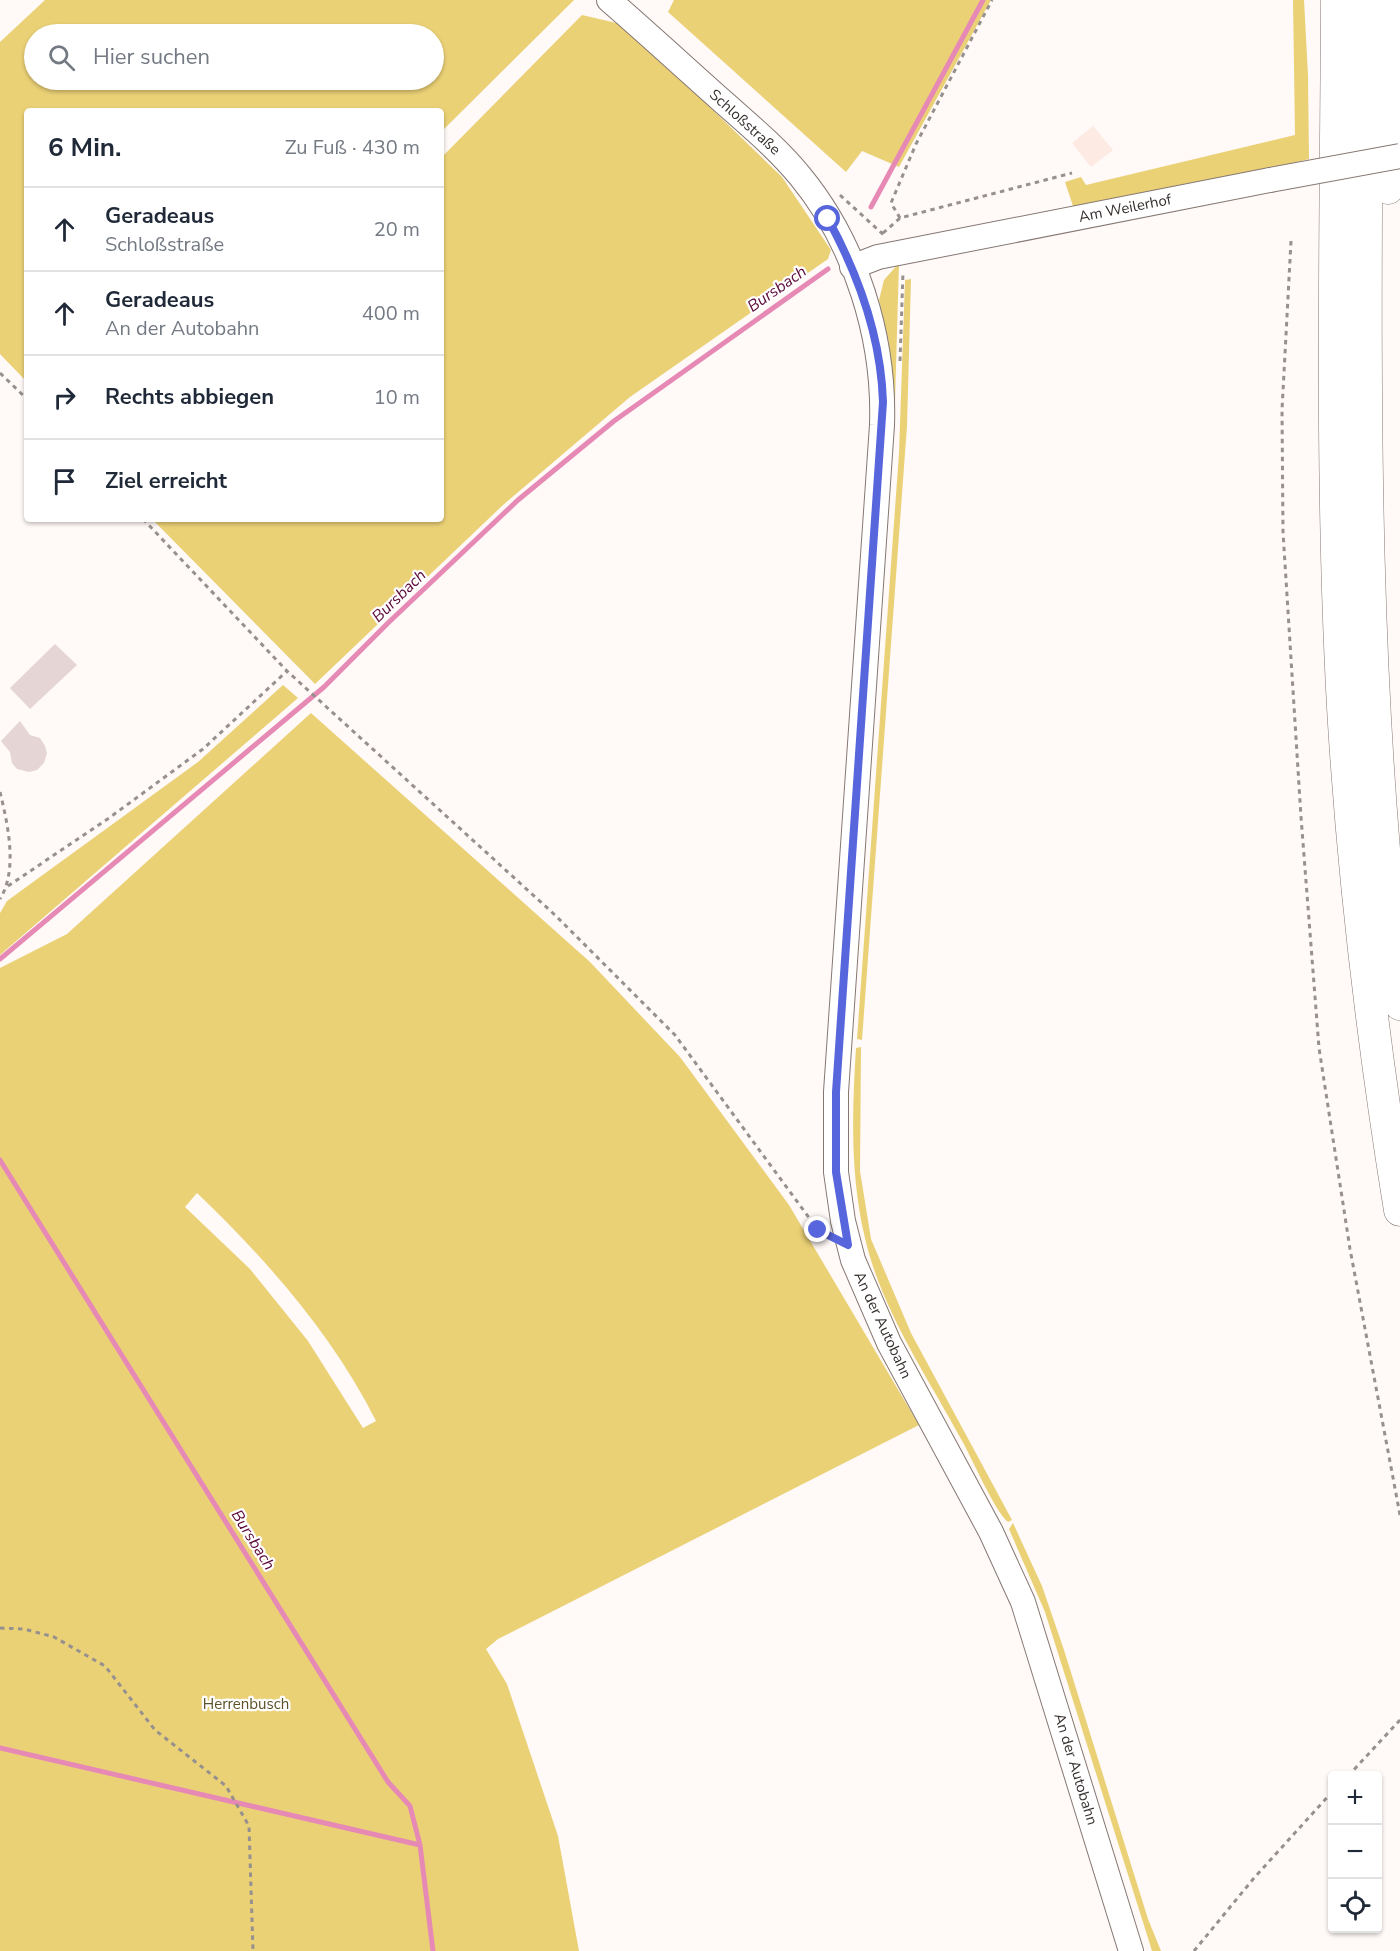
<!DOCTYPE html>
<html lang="de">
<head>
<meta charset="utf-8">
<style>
	body { margin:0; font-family:"Nunito Sans",sans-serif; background:#f6f6f7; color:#1f2937 }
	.controls { position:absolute; right:18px; bottom:18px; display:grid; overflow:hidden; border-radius:6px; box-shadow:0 2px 4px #0004 }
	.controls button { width:54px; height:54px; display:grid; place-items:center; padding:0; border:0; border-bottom:2px solid #e0e1e3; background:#fff; color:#1f2937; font:30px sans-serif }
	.stop { position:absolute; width:18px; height:18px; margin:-14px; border:4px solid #5766dd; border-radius:50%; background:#fff }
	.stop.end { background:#5766dd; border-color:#fff; box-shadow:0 2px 6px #0008 }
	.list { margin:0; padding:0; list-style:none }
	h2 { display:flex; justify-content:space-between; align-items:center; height:78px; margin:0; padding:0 24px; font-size:26px }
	h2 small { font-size:20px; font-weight:400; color:#747a83 }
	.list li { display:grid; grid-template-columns:39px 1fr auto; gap:18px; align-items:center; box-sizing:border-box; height:84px; padding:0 24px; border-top:2px solid #e0e1e3 }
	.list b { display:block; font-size:22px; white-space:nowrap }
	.list p { margin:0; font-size:20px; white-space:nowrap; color:#747a83 }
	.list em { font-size:20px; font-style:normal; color:#747a83 }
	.icon { flex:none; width:33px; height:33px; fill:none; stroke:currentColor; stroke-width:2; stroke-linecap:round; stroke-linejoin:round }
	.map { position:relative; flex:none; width:1400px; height:1951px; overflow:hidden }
	.search { position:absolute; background:#fff; box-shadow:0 2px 4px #0004; left:24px; top:24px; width:420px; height:66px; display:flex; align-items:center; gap:15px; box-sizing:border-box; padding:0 21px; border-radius:33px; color:#747a83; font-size:22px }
	.panel { position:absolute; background:#fff; box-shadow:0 2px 4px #0004; left:24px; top:108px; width:420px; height:414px; border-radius:6px }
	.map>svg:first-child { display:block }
	.built { fill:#fdeae3 }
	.green { fill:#ebd176; fill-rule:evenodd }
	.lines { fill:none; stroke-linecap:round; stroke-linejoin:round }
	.stream { stroke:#e68ab5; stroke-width:5 }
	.building { fill:#e5d5d5 }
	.secondary-casing { stroke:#857873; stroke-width:26 }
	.highway-casing { stroke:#857873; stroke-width:33 }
	.path { stroke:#96908e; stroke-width:3; stroke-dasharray:4.5 4.5; stroke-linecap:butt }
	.secondary { stroke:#fff; stroke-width:24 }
	.highway { stroke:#fff; stroke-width:32 }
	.secondary-bridge-casing { stroke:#857873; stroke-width:26; stroke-linecap:butt }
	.secondary-bridge { stroke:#fff; stroke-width:24 }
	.route { stroke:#5766dd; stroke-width:8 }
	.labels { text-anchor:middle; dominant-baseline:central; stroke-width:4.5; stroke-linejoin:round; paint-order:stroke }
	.street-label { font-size:15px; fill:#36302e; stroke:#fff }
	.park-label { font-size:15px; fill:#5b5027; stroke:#fff }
	.water-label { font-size:16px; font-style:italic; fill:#5b0839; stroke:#fff }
</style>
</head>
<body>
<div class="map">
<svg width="1400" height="1951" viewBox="0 0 1400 1951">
	<rect width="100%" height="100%" fill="#fff9f7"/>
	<path class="built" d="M1093,126L1113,150L1091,167L1072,143Z"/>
	<path class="green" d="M45,0H574L441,132V111H27V382L0,354V42ZM34,34H434V80H34Z
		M674,0H991L899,167L862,151L846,172L668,12Z
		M1293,0H1304L1308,75L1309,159L1289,164L1288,169L1074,209L1065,182L1081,177L1086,185L1295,135Z
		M582,15L625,25L782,177L831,250L828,259L630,397L503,505L315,684L152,519H441V158Z
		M899,263L894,436H890L889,343L879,300L884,280Z
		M911,279L907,426L862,1040L857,1039L899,453L905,280Z
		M283,685L298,698L0,955V913L7,901L198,762Z
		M311,713L590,962L680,1057L789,1205L919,1425L498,1639L486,1649L507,1684L558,1836L579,1951H0V968L67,934ZM197,1193C266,1259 333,1335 376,1421L363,1428L308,1341L250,1269L185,1207Z
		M861,1047L860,1171L871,1239L911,1333L1012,1520L1008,1522C995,1512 971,1456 961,1439C927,1376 881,1309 865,1238C850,1175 852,1112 856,1048Z
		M1013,1523L1042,1586L1064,1650L1148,1919L1161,1951H1152L1148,1938L1045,1612L1009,1529Z
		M1003,1531L1040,1615L1123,1883L1120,1885Z"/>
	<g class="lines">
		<path class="stream" d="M871,207L983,0
			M0,959L324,687L388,623L518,500L614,421L828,269
			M0,1160L388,1782L410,1806L420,1845L433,1951
			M0,1748L420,1845"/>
	</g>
	<path class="building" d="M55,644L77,665L30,709L10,688Z
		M20,721L30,735L40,738L45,746L47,753L44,763L37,770L29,772L17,769L12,763L10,752L1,741Z"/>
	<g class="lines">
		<defs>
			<path id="secondary" d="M609,0C647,33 684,67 721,100C748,124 777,148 800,176C856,244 885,338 882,425L836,1092V1172L843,1221L853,1260L889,1343L991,1532L1023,1602L1131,1951
				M852,267L878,257L1270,180"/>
			<path id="highway" d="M1337,0C1336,235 1330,472 1343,707C1353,876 1373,1044 1400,1210
				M1367,0C1366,335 1358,671 1400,1004
				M1388,188L1399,0"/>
		</defs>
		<use href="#secondary" class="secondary-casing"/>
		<use href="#highway" class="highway-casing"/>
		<path class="path" d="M840,195L886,237
			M900,218L891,203L916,144L992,0
			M883,233L900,218L1072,173
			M1291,241L1282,410L1283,532L1301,817L1319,1048L1350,1249L1400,1515
			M900,361L903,272
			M0,373L27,399
			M143,519L287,671L555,915L675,1035L818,1230L827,1235
			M0,792C8,825 18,870 0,899
			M8,886L109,818L203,749L287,671
			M0,1628L24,1629L54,1637L105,1666L155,1730L226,1786L249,1826L253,1951
			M1348,1776L1400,1720
			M1194,1951L1254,1878L1332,1792"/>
		<use href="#secondary" class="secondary"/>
		<use href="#highway" class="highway"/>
		<defs>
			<path id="secondary-bridge" d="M1270,180L1400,156"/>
		</defs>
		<use href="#secondary-bridge" class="secondary-bridge-casing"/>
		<use href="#secondary-bridge" class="secondary-bridge"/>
	</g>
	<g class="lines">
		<path class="route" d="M818,1230L848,1245L836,1172V1092L883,402C881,336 859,276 828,219"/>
	</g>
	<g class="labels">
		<g class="street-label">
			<text transform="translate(745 122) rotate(42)">Schloßstraße</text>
			<text transform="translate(1125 208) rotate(-11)">Am Weilerhof</text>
			<text transform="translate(883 1325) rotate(65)">An der Autobahn</text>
			<text transform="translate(1076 1769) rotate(73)">An der Autobahn</text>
		</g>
		<g class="park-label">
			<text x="246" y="1704">Herrenbusch</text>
		</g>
		<g class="water-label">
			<text transform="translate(777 289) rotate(-35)">Bursbach</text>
			<text transform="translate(399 596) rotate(-44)">Bursbach</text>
			<text transform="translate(253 1540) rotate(58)">Bursbach</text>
		</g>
	</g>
</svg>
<div class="controls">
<button>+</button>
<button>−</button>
<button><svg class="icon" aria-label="locate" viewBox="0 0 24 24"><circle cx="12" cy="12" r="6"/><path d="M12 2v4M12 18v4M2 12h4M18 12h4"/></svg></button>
</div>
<div class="stop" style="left:828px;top:219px"></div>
<div class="stop end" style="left:818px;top:1230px"></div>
<div class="search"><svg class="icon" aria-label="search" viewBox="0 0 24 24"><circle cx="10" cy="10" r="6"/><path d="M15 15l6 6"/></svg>Hier suchen</div>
<section class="panel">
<h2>6 Min.<small>Zu Fuß · 430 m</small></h2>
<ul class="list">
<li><svg class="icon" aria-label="ahead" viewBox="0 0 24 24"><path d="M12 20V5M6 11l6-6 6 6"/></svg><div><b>Geradeaus</b><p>Schloßstraße</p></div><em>20 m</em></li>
<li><svg class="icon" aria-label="ahead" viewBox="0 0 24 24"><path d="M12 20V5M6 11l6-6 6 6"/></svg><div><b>Geradeaus</b><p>An der Autobahn</p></div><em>400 m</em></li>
<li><svg class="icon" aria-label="right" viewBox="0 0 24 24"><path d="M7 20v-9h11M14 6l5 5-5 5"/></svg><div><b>Rechts abbiegen</b></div><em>10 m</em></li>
<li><svg class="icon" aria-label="arrive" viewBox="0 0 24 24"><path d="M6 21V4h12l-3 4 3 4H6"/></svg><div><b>Ziel erreicht</b></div></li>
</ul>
</section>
</div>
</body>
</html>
